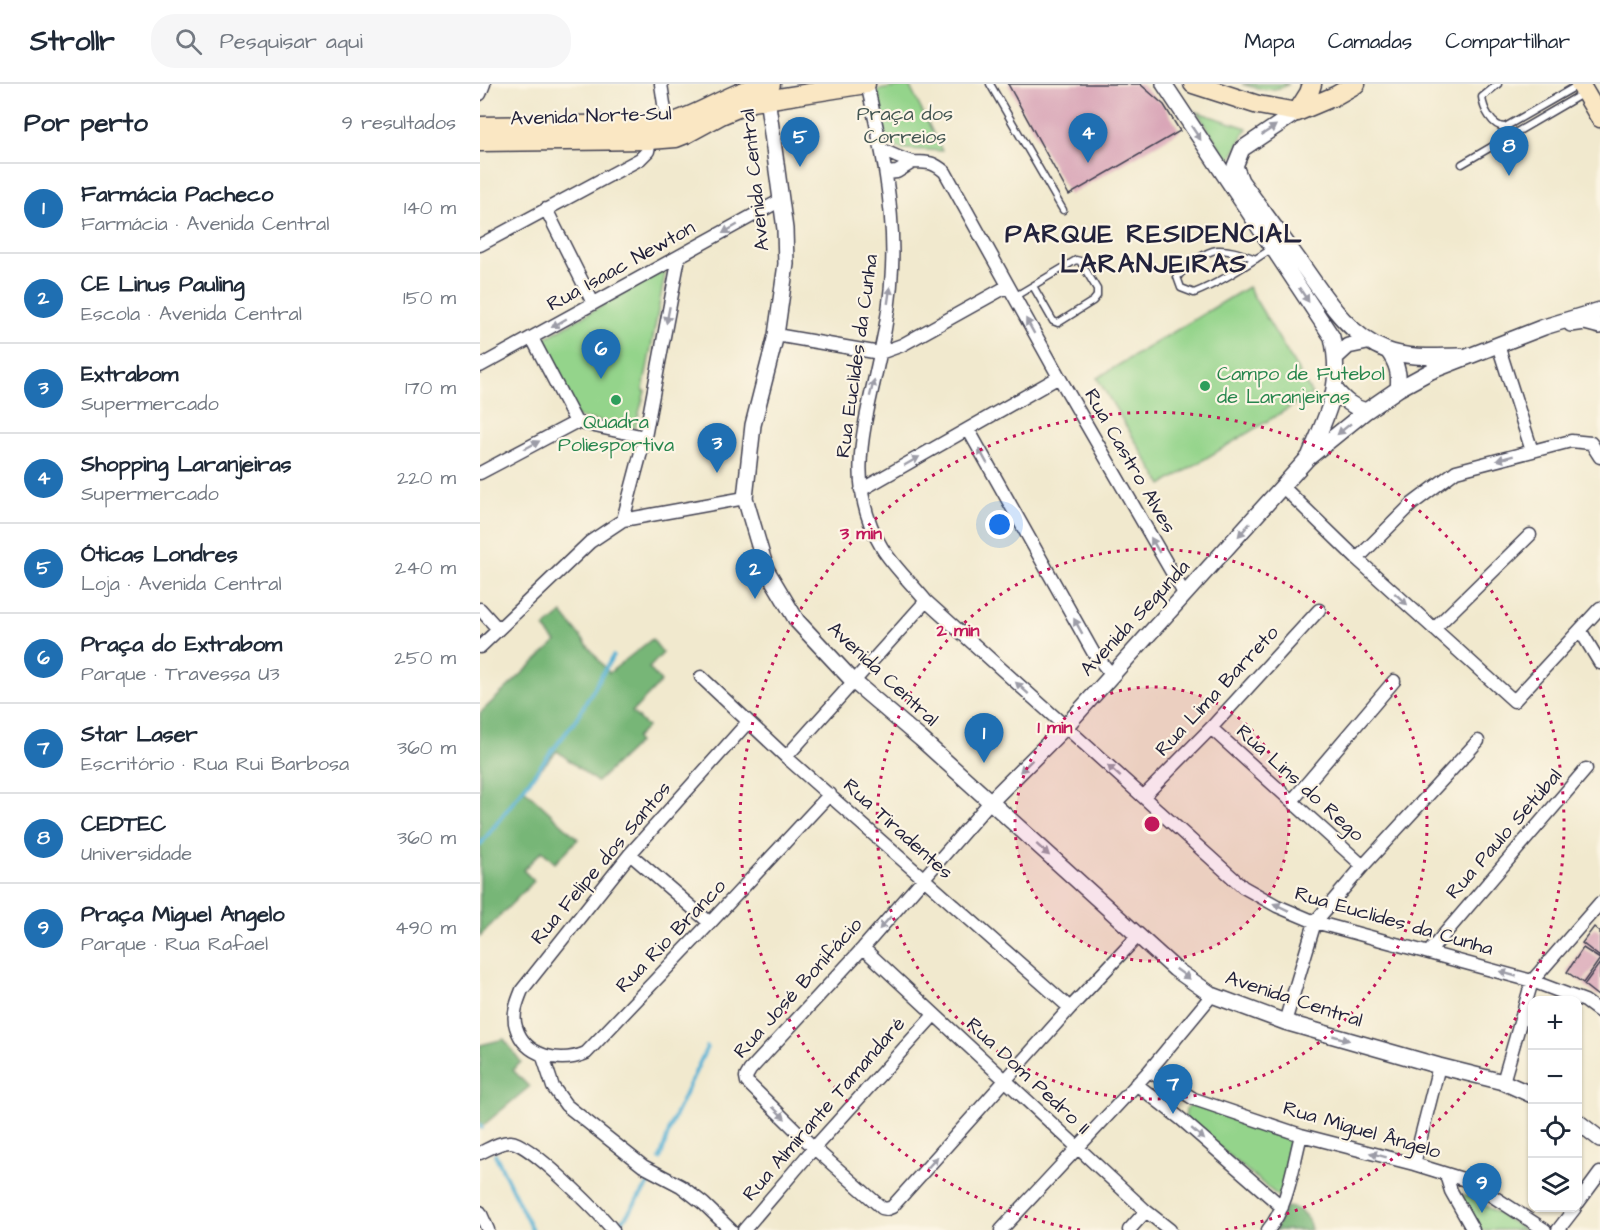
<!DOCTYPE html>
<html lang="pt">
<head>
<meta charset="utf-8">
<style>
	body { margin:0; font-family:"Architects Daughter",sans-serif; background:#f6f6f7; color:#1f2937 }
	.controls { position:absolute; right:18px; bottom:18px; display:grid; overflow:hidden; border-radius:12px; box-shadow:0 2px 4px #0004 }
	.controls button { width:54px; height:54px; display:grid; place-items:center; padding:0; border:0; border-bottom:2px solid #e0e1e3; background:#fff; color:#1f2937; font:30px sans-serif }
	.you { position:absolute; left:520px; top:441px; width:21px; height:21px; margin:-15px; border:4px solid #fff; border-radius:50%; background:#1a73e8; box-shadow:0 0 0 9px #1a73e833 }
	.badge { display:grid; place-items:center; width:39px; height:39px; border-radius:50%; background:#1f6fb2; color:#fff; font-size:20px; font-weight:700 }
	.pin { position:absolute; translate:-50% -50px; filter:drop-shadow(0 2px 3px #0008) }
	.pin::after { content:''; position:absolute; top:32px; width:21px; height:18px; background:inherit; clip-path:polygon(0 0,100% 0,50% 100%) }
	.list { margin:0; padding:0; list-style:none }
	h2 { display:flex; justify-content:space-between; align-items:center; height:78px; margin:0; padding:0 24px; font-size:26px }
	h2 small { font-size:20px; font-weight:400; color:#747a83 }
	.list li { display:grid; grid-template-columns:39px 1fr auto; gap:18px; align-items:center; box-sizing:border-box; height:90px; padding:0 24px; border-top:2px solid #e0e1e3 }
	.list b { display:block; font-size:22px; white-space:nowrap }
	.list p { margin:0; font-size:20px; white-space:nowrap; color:#747a83 }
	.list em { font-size:20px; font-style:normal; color:#747a83 }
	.icon { flex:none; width:33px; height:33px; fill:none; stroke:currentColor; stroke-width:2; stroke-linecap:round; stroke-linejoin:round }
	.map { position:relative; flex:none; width:1120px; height:1146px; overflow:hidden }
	header { display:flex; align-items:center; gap:36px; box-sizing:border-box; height:84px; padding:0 30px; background:#fff; border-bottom:2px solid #e0e1e3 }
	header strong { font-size:28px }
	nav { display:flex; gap:33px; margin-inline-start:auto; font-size:21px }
	.search { width:420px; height:54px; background:#f6f6f7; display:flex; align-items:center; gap:15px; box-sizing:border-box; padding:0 21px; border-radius:24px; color:#747a83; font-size:22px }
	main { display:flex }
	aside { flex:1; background:#fff }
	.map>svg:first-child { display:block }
	.green { fill:#94d48b; stroke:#5b7b63; stroke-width:1.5 }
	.forest { fill:#77b677; stroke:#4c6c59; stroke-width:1.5 }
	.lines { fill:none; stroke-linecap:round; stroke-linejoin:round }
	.stream { stroke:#57b1d4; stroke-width:4 }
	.building { fill:#d9a6b7 }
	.service-casing { stroke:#414051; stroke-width:9 }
	.minor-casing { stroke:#414051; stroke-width:15 }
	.tertiary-casing { stroke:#414051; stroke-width:18 }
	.secondary-casing { stroke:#414051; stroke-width:21 }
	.service { stroke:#fff; stroke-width:6 }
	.minor { stroke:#fff; stroke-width:12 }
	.tertiary { stroke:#fff; stroke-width:15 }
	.secondary { stroke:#fae7c3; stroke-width:18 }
	.oneway { fill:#9c9ca7 }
	.ring { fill:none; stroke:#c2185b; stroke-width:3; stroke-dasharray:3 6 }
	.leisure-dot { fill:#2e9e5b; stroke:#fcf5e5; stroke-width:2 }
	.labels { text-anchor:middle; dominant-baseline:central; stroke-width:4.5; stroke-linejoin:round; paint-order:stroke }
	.park-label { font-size:20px; fill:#445753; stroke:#fcf5e5 }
	.street-label { font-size:20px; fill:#22223b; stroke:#fcf5e5 }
	.leisure-label { font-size:20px; fill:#27864d; stroke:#fcf5e5; text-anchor:start }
	.district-label { font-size:26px; font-weight:bold; letter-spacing:1.5px; fill:#22223b; stroke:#fcf5e5 }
	.centre { fill:#c2185b; stroke:#fcf5e5; stroke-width:3 }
	.ring-label { font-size:18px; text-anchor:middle; font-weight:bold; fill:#c2185b; stroke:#fcf5e5; stroke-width:4.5; stroke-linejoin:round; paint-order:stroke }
</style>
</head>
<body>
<header>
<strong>Strollr</strong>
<div class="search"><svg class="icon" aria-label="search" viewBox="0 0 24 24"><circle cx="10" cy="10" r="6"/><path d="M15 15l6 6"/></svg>Pesquisar aqui</div>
<nav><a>Mapa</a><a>Camadas</a><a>Compartilhar</a></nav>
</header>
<main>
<aside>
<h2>Por perto<small>9 resultados</small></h2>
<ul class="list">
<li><span class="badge">1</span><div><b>Farmácia Pacheco</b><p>Farmácia · Avenida Central</p></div><em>140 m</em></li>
<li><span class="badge">2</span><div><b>CE Linus Pauling</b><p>Escola · Avenida Central</p></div><em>150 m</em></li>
<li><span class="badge">3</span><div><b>Extrabom</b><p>Supermercado</p></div><em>170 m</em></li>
<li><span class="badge">4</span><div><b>Shopping Laranjeiras</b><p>Supermercado</p></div><em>220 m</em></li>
<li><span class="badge">5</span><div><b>Óticas Londres</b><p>Loja · Avenida Central</p></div><em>240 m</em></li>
<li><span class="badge">6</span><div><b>Praça do Extrabom</b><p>Parque · Travessa U3</p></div><em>250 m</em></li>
<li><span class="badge">7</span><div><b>Star Laser</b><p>Escritório · Rua Rui Barbosa</p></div><em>360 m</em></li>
<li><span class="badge">8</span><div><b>CEDTEC</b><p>Universidade</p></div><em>360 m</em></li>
<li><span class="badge">9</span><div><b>Praça Miguel Angelo</b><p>Parque · Rua Rafael</p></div><em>490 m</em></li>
</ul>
</aside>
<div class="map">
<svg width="1120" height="1146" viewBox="0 0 1120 1146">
	<rect width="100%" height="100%" fill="#fcf5e5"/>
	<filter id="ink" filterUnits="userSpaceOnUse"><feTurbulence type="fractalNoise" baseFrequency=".0167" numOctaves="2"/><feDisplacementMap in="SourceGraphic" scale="12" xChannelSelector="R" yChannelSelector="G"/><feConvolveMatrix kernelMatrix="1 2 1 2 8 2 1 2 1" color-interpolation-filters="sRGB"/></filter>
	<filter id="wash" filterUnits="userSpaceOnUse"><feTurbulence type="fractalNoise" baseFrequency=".008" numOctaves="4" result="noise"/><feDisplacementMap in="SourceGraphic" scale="24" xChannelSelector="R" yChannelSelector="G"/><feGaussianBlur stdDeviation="1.35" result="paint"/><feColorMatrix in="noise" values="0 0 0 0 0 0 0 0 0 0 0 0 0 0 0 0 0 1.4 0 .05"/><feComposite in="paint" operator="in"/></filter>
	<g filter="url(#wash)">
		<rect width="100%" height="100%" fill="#f1e9ce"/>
		<path class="green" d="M762,0H809C792,9 780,5 762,0Z
			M429,1L462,67C449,66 437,66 424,65C398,64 401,26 398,6Z
			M717,28L767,44L749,78Z
			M186,185L163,306L165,307L155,344L96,333L58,258Z
			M768,203L832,310L682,401L617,294Z
			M715,1019L817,1054L799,1113L705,1035L706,1025Z
			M976,1110L989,1112L1045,1146H996Z"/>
		<path class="forest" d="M82,529L129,589L172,555L183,569L169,584L181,598L152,628L167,643L156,654L158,659L117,698L77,667L43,704L98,755L75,779L62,767L43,786L54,797L0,852V629L76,558L64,544Z
			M24,955L41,978L33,986L49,1003L0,1044V961Z
			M806,1123C820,1123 829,1132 831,1146H795Z"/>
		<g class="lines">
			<path class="stream" d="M0,761L95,637L133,572
				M0,1041L2,1044
				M15,1070L52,1146
				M180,1075L192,1038L227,963
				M142,1138L172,1095"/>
		</g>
		<g id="blocks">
			<path class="building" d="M528,0H660L684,21L700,47L589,111Z
				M1114,843L1120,848V873L1102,859Z
				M1103,864L1120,875L1103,899L1087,888Z
				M1120,879V909L1118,912L1104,901Z"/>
		</g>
	</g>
	<g filter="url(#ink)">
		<use href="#blocks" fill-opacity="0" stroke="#414051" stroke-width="1.5"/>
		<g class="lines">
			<defs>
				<path id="service" d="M510,0L583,126
					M1018,0L1002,13C1003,24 1012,43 1025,43L1098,1
					M982,80L1102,10
					M776,175C764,171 750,165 737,166C725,167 705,184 697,193L701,204L714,209C742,198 767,180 793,164
					M534,213L596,176L600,177L617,205V212L613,217L578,239L573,237L553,202"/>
				<path id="minor" d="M181,0L187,40
					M387,0C401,60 415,122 412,184C411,212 406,243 400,270C386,338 363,399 402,464C414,483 432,500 446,517L763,803L797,822L835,838L1052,897L1105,917L1120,928
					M0,10L4,0
					M402,66C412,70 424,77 434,78C449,79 452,77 465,88L579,293L705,511
					M406,89L417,88L433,78
					M66,125L113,219
					M0,161L160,75L168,67L170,56
					M296,251L400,269
					M52,254L96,338
					M1018,261L1052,367
					M400,269L422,261L528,202
					M0,282L301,116
					M488,345L613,568L631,590
					M0,389L96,338L165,353
					M803,403L877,475L1034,617L1120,524
					M381,406L579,293
					M143,436L165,353L199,173
					M877,475L932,420L976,387L1091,357L1111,359L1120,373
					M0,525L18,545
					M954,545L1050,451
					M1100,546L1120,579
					M0,563L110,458L143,436L265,414
					M221,593L306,673L590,924
					M268,638L150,770L42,906C37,918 32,931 36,943C45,973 80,980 106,969L230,839L350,710
					M731,644L883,782
					M306,673L446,517
					M663,713L731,644L839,526
					M812,717L914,597
					M510,718L383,864L270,986L266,993L267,998L334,1064L402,1124L407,1125L412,1123L590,924L658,852
					M150,770L230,839
					M383,864L666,1127L690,1146
					M949,868L1106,685
					M805,938L835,838L883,782L998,657
					M63,973L73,1003L86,1021L163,1082L201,1102L224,1120L251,1146
					M669,987L714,1015L821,1051L934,1080L989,1097L1065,1146
					M1023,998L1052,897L1120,819
					M656,1000L701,1035L802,1123
					M0,1069C9,1065 21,1057 31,1058C50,1059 119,1129 133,1146
					M934,1080L959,982
					M966,1091L971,1107L993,1146
					M1098,1119L1120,1089
					M0,1128L8,1146
					M264,1146L334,1064L454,931
					M521,1146L669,987L732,911
					M649,1146L666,1127
					M788,1146C808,1123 813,1081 821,1051
					M1078,1146L1095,1124"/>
				<path id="tertiary" d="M684,0L852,253C863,305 848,327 829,373
					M286,6L305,145L306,180L296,251L273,341L265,414L286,485L317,537L373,597L441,655L695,885L732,911L805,938L959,982L1023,998L1052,1011
					M817,28L762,65L755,82L761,97C780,123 799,149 818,175C842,208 866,251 906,266C929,275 956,272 980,272
					M1091,240L1105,238L1120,242
					M908,267C917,279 920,290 918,305
					M856,273L868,262L887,258
					M855,305C864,316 872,323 886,327
					M510,718L585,643L828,374L886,327L918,305L951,287L1064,243L1120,226
					M1098,1038L1120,1055"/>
				<path id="secondary" d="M713,0L778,21L817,28
					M1100,0L1120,34
					M817,28L855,12L876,0
					M817,28L829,9L832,0
					M0,42L187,40C225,30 251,6 291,0
					M0,58L170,56L196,54L206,50L241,31L272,18L386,0"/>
			</defs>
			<use href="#service" class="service-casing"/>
			<use href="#minor" class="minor-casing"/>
			<use href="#tertiary" class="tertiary-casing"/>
			<use href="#secondary" class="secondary-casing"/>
			<use href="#service" class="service"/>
			<use href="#minor" class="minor"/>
			<use href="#tertiary" class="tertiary"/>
			<use href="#secondary" class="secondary"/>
		</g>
		<defs><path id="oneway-solid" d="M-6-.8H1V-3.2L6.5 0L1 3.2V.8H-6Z" transform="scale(1.5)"/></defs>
		<g class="oneway">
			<use href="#oneway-solid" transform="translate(789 46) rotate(-34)"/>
			<use href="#oneway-solid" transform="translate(716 49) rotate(56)"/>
			<use href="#oneway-solid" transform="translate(250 145) rotate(150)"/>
			<use href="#oneway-solid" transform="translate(409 211) rotate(-82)"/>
			<use href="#oneway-solid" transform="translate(824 211) rotate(56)"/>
			<use href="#oneway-solid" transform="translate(188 231) rotate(101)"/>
			<use href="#oneway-solid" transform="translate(79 239) rotate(150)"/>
			<use href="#oneway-solid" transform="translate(550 242) rotate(-119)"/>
			<use href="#oneway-solid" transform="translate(392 304) rotate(-76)"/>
			<use href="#oneway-solid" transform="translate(864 345) rotate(141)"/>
			<use href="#oneway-solid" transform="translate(52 361) rotate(-28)"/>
			<use href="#oneway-solid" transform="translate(503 372) rotate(-119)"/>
			<use href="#oneway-solid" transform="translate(1025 374) rotate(165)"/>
			<use href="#oneway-solid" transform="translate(432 377) rotate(-30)"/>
			<use href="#oneway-solid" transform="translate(764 446) rotate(132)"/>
			<use href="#oneway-solid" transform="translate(675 461) rotate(-120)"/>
			<use href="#oneway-solid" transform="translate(921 515) rotate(42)"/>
			<use href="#oneway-solid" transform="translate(598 542) rotate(-119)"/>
			<use href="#oneway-solid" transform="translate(542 604) rotate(-138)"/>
			<use href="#oneway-solid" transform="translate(546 682) rotate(136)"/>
			<use href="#oneway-solid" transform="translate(634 687) rotate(-138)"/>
			<use href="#oneway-solid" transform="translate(563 766) rotate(42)"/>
			<use href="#oneway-solid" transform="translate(801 823) rotate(-155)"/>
			<use href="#oneway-solid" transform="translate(405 839) rotate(132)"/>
			<use href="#oneway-solid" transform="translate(703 890) rotate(36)"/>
			<use href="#oneway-solid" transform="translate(1028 890) rotate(-164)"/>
			<use href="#oneway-solid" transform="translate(861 954) rotate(16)"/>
			<use href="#oneway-solid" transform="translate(299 1029) rotate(44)"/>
			<use href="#oneway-solid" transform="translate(718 1050) rotate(41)"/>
			<use href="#oneway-solid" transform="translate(898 1071) rotate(-165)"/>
			<use href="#oneway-solid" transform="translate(452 1079) rotate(-48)"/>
		</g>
	</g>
	<circle cx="672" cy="740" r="137" fill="#c2185b" fill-opacity=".12"/>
	<g class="ring">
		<circle cx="672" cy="740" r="137"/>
		<circle cx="672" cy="740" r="275"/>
		<path d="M600 1146A412 412 0 1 1 744 1146"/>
	</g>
	<g class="leisure-dot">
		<circle cx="725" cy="302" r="6"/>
		<circle cx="136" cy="316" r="6"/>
	</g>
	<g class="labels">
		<g class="park-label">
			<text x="425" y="30">Praça dos<tspan x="425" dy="23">Correios</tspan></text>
		</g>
		<g class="street-label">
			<text transform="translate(111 32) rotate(-2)">Avenida Norte-Sul</text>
			<text transform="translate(275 96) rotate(-96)">Avenida Central</text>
			<text transform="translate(141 182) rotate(-29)">Rua Isaac Newton</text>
			<text transform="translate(377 272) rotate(-82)">Rua Euclides da Cunha</text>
			<text transform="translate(650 377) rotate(60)">Rua Castro Alves</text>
			<text transform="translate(655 534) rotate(-47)">Avenida Segunda</text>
			<text transform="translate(403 590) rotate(43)">Avenida Central</text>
			<text transform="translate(737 607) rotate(-47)">Rua Lima Barreto</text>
			<text transform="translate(820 699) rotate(42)">Rua Lins do Rego</text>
			<text transform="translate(418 745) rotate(42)">Rua Tiradentes</text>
			<text transform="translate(1024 750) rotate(-49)">Rua Paulo Setúbal</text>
			<text transform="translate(121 779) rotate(-50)">Rua Felipe dos Santos</text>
			<text transform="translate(914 837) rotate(16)">Rua Euclides da Cunha</text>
			<text transform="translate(191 852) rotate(-46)">Rua Rio Branco</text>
			<text transform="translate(318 904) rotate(-48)">Rua José Bonifácio</text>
			<text transform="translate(814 915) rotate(18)">Avenida Central</text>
			<text transform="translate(548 992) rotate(43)">Rua Dom Pedro II</text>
			<text transform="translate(344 1025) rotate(-49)">Rua Almirante Tamandaré</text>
			<text transform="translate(882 1046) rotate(16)">Rua Miguel Ângelo</text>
		</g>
		<g class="leisure-label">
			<text x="737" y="290">Campo de Futebol<tspan x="737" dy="23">de Laranjeiras</tspan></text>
			<text x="136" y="338" text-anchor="middle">Quadra<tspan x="136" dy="23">Poliesportiva</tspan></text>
		</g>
		<g class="district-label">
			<text x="674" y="150">PARQUE RESIDENCIAL<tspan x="674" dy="30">LARANJEIRAS</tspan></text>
		</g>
	</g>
	<circle cx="672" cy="740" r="9" class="centre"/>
	<g class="ring-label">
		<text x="381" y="455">3 min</text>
		<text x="478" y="552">2 min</text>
		<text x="575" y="649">1 min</text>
	</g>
</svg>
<div class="controls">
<button>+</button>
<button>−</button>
<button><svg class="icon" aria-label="locate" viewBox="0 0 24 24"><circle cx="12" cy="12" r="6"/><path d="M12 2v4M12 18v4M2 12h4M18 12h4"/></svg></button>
<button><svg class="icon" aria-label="layers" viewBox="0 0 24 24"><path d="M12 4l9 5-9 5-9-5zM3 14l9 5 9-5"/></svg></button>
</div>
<div class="you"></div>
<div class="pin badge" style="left:504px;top:679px">1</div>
<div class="pin badge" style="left:275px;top:515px">2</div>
<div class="pin badge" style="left:237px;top:389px">3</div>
<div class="pin badge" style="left:608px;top:79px">4</div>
<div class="pin badge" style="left:320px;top:83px">5</div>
<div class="pin badge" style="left:121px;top:295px">6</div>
<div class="pin badge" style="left:693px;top:1030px">7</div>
<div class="pin badge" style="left:1029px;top:92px">8</div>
<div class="pin badge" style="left:1002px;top:1129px">9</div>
</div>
</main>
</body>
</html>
